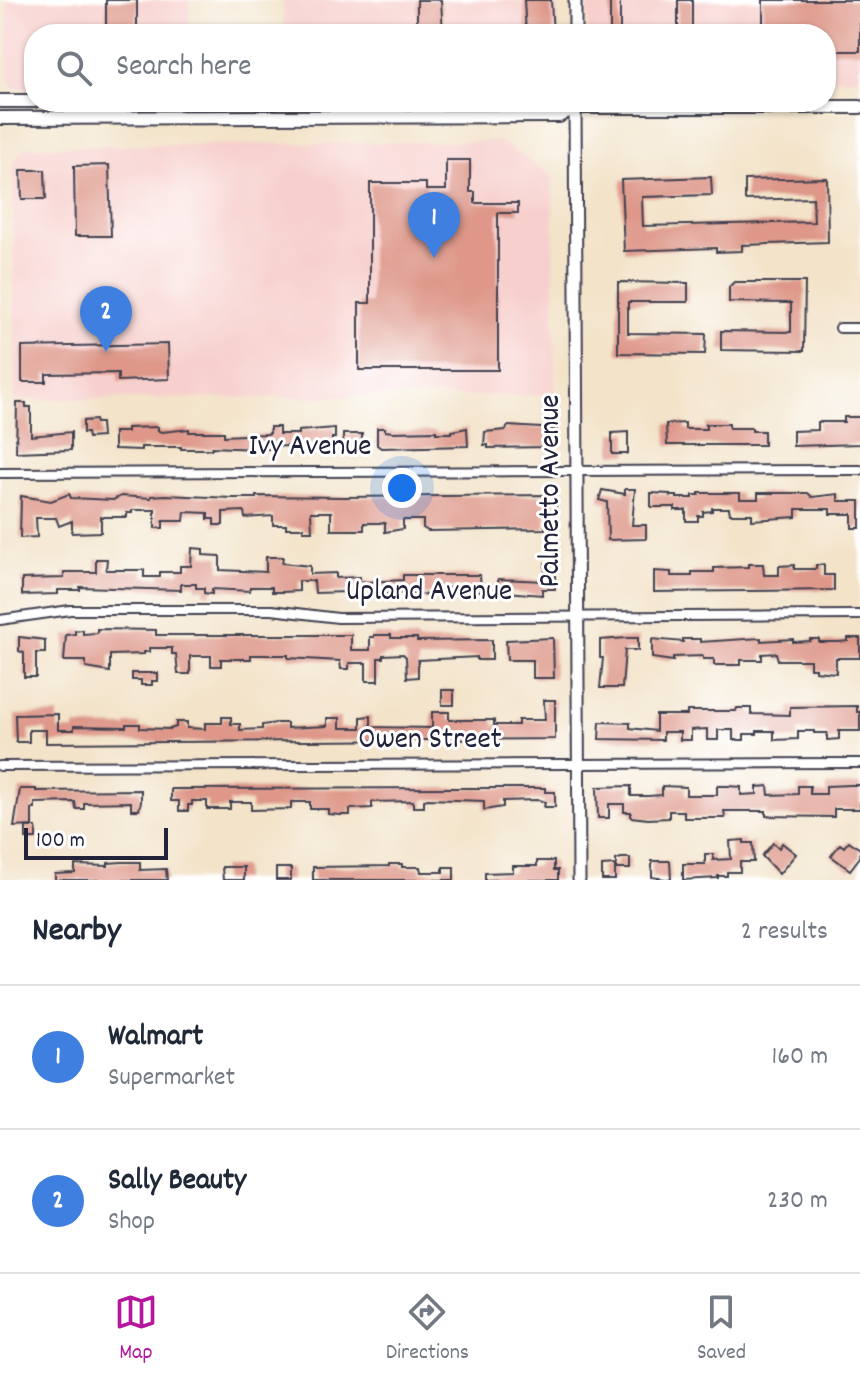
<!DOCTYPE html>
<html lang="en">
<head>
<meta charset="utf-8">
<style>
	body { margin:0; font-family:Dekko,sans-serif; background:#f2f2f3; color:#1f2937 }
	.scale { position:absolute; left:24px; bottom:20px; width:144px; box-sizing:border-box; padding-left:8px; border:4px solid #22223b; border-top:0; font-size:22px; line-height:28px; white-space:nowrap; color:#22223b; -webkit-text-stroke:6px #fff; paint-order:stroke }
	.you { position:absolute; left:402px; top:488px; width:28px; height:28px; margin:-20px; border:6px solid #fff; border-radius:50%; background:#1a73e8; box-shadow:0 0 0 12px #1a73e833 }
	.badge { display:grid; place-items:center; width:52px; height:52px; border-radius:50%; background:#b5179e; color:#fff; font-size:26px; font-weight:700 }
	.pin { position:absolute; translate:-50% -66px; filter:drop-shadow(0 2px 4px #0008) }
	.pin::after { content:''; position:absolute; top:42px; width:28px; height:24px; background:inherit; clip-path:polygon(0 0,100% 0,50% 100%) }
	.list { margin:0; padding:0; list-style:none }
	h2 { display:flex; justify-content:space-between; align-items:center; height:104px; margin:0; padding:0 32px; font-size:34px }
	h2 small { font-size:26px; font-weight:400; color:#747a83 }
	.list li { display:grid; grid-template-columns:52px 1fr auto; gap:24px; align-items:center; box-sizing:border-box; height:144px; padding:0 32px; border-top:2px solid #e0e1e3 }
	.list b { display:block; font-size:30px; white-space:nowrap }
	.list p { margin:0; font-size:26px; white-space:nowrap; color:#747a83 }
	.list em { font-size:26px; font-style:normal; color:#747a83 }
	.icon { flex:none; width:44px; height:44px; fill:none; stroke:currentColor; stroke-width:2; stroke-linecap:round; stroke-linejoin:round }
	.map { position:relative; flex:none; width:860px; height:880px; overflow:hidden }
	.search { position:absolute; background:#fff; box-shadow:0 2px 6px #0004; left:24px; right:24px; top:24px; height:88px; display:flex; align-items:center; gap:20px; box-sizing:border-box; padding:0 28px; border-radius:32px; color:#747a83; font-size:30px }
	.sheet { height:392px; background:#fff }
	nav { display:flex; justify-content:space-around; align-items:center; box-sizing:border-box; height:112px; border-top:2px solid #e0e1e3; background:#fff; font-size:22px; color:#747a83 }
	nav a { display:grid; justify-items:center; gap:4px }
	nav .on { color:#b5179e }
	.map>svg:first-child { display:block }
	.built { fill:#f7d0cd }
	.building { fill:#de9789 }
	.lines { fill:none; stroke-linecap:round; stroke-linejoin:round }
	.street-casing { stroke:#413f50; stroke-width:12 }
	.secondary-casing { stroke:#413f50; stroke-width:15 }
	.primary-casing { stroke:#413f50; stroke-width:16 }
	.street { stroke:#fff; stroke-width:8 }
	.secondary { stroke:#fff; stroke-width:11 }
	.primary { stroke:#fff; stroke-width:12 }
	.labels { text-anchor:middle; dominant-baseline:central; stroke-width:6; stroke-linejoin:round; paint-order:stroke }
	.street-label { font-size:30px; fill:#22223b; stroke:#fff }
</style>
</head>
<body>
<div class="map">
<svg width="860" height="880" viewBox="0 0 860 880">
	<rect width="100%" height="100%" fill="#fff"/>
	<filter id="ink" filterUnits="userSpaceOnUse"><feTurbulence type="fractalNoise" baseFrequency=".0125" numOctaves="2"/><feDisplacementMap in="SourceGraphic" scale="16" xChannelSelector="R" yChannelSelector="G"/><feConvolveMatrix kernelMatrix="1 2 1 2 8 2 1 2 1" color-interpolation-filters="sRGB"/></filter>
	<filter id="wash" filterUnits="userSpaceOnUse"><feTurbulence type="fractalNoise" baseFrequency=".006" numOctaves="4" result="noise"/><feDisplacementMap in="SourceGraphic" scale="32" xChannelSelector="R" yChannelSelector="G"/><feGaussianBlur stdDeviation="1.8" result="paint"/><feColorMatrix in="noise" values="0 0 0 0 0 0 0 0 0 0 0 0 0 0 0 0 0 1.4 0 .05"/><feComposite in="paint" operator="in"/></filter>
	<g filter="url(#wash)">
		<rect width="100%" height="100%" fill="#f3e3c9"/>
		<path class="built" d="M7,0H189V34H34V88H14L8,82Z
			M283,0H558V34H283Z
			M588,0H860V78L826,79V34H588Z
			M500,141L553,177L555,395L15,400L13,167L18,153L26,147Z"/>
		<g id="blocks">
			<path class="building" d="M106,0H137V34H102L106,29Z
				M417,0H441L443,34H417Z
				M524,0H551L553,34H526Z
				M610,0H620V34H610Z
				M678,0H692V34H678Z
				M763,0H860V51H826V34H763Z
				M446,160H470V192H475V203H518V213H498V370H359V303H370V183H426V190H446Z
				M109,165L111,236H75L74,166Z
				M21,170H45L46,199H22Z
				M711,177L712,195L642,197L643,226L814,222L813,198L745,200V180L827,178L828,242L742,245V251L716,252V248L624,251L621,180Z
				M618,282L688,283V302H628V333L706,334L705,354L618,353Z
				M734,282H805L804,351L721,350V331L791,332V303L729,302V287Z
				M168,344L169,379L118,381V373L46,374V382H22V347Z
				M17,403H26V407H31V436L71,432V450L16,452Z
				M844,417H860V444L793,446V431L818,430V422H844Z
				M95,420L96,423H101L102,437L88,438L87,433H83V421Z
				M685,423V429H706V424H729V428H752V431H764V445H667L666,424Z
				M508,426L557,429V440L550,447L488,448V445H484L485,432L506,430Z
				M158,427V431L162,432L189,429V432H224V436L267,434L270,433V427H279V434H298V431L335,428V438H332V447L275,446V449H257L212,447V449H181V447H141V450L114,449V432H127V428Z
				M377,428H385V431L393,432L436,431V433H452V431L467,428L468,446L381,448L377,445Z
				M628,432V454H612V433Z
				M343,434H362V447H358V451L346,450V447H343Z
				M625,489H635L632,525H646V539L608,540L607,502L599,500L602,490L625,494Z
				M651,493L670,494V496H677V498H693V495H699V493H740V499H758V493H808L812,497L838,494V501H860V528H852V514H830V509H796V517L752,520V514H730L729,508H712V511L703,512V516H698V521H686V510H675V507H651Z
				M69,494L71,498L113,500L121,496L151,498V496L166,495L232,498H256V496L343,497L550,495L556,502V513H546L545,529L428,531L423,528V520H403V529L385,532V523H364V530H331V512H311L312,531H303V528H286V525H273V516L245,518L244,511L223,512V525H214V519H208V513L185,512L184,521H163V528H155V510H132V513H127V517H101V532L72,533V521L59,526L56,518H36L37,537L20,538L21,496L51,501Z
				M192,548L203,549V555L220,556V570L266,572V557H283L282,563L310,566V574L336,573V578L360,577V581L366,582L403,580V575H480L481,591H471V595H463V588H446V596L396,593L347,596V592L315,593L314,581H299V591L282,592H272V587H250V591L212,589V594L204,593V588H196V584H181V590L80,587V590H58V594L22,595V579L64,578V572H96V559H107L106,570H144V577H160V572H180V566H191Z
				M545,563H555V589H542V595L506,592V595H486V585H498V579L545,581Z
				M748,564H763L764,575H779V566L794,565V569H816V565H824V575H834V590L654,592V571L671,572V576H692V572H714V568L748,567Z
				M97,629L156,630V635H351V650H370V637H374V635H391V638H417V641L492,640V660H477V657L418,660V677L407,678L406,657L403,654L383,655V658H378V681H366V663H349V669H341L340,661L288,658V655H251V659H221V666H211V656H190V674H178L176,654H172V648H149V652H144V654L110,655V672L86,668V661H64L66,635L75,634V631L83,630V634L97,633Z
				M19,637L45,640V653H36V677H24V653L19,651Z
				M553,638L554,678H533V660H507L506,640Z
				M627,638H638V650H625L622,688H600L603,658H600V640Z
				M761,638V641L793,639V642L810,641V639H819V642H838L848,641V638H860V658H836V673L815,671V668H810V660H778L776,653L762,654V660H741V665H714V659H703V656L673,657V661L652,658V639L683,642V639H700V642Z
				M132,673H158V681H152V685H141V680H132Z
				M442,690H454V705H442Z
				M544,700H555V739L46,743V730H29V742H16L15,715L58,714V730H74V726L126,727V724H140V728L170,729L176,727V722H187V728L205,729V723H222V717H231V724H240V730L262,729V725L276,723H287V728L327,726V718H340V728H361V717L371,716V727L432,728V712H449V720H494V725H518V720H545Z
				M857,706V712H860V731H839V739L827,740V733H814V731H798V739L774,740V731H757V734H744V740H733V730H718V740H707V729L691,730V740H680V732H663V740L599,739L600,722L630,723V728L656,731V715H687V711H736L737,708H751V714L790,715V707Z
				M851,785H860V809H834V817L766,816V811H724L725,818H684V811H669V818L648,819L631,817V812H624V804H609V818H598L597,787L631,786V796H648L662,795V786L686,787V795H717V786H728L741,787V795L757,794V787L768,786L769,795L798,794V786H810V794H826V786Z
				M455,788H545V792H555V807H544L545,802L538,800L503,801V807L484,810V801L428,799L424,800V807H413V801L372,802V808L350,809V815H341L328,814V809H310V802H291V809L251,810V802H230V809H207V801H192V805H188V811H179V801H171V789Z
				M20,789H36V791L141,790V802L139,810H131V802L84,803V809H76L75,802L35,803V809H32V826L14,827Z
				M26,827H36V839H26Z
				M744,840V843H753L754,862H740V872H727V876H718V878L683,880V864H705V854H713V860L731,859L730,841Z
				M849,841L860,849V857L850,870L831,856L840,844L844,847Z
				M773,843L779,848L782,843L796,854L779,874L762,856Z
				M621,858H630V869H616V860Z
				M537,861H554V870H558V880H485V873L513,872V866H537Z
				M652,861H670L671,880L652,877Z
				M122,862H140V870L166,869L167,880H55V874L75,873V865L108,866V863Z
				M389,864H402V867H420L421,872H443V867H454V880H313V867L389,866Z
				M615,865V880H602V866Z
				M222,867H244V880H223Z
				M276,868H291V880H276Z"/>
		</g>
	</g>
	<g filter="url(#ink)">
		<use href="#blocks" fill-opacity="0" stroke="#413f50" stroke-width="2"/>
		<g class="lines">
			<defs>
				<path id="street" d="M840,328H860
					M0,473L860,470
					M0,620L70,610H272L338,618L860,615
					M0,766L860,763"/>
				<path id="secondary" d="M575,34V0
					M575,102L579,880"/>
				<path id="primary" d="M0,101H34
					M565,102L575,107H860
					M0,118L559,116L575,107"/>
			</defs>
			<use href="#street" class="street-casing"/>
			<use href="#secondary" class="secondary-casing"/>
			<use href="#primary" class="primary-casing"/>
			<use href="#street" class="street"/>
			<use href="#secondary" class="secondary"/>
			<use href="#primary" class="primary"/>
		</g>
	</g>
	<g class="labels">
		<g class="street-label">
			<text x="310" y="448">Ivy Avenue</text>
			<text transform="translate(552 491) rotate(-90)">Palmetto Avenue</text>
			<text x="429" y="593">Upland Avenue</text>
			<text x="430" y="741">Owen Street</text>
		</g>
	</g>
</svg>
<div class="scale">100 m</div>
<div class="you"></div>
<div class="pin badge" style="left:434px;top:258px;background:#3f7fe0">1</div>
<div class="pin badge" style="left:106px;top:352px;background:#3f7fe0">2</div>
<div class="search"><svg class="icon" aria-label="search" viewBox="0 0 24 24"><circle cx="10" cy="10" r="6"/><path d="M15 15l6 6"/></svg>Search here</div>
</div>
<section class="sheet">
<h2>Nearby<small>2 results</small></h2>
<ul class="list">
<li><span class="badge" style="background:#3f7fe0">1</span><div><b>Walmart</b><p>Supermarket</p></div><em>160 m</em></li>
<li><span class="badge" style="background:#3f7fe0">2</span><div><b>Sally Beauty</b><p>Shop</p></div><em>230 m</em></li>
</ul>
</section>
<nav>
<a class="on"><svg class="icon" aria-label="map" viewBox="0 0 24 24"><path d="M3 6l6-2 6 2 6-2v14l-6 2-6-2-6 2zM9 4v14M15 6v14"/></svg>Map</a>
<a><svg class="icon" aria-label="directions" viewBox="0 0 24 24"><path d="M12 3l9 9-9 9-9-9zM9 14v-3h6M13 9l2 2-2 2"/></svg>Directions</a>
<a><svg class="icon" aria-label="saved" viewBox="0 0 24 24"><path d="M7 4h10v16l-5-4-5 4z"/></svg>Saved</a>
</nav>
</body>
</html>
